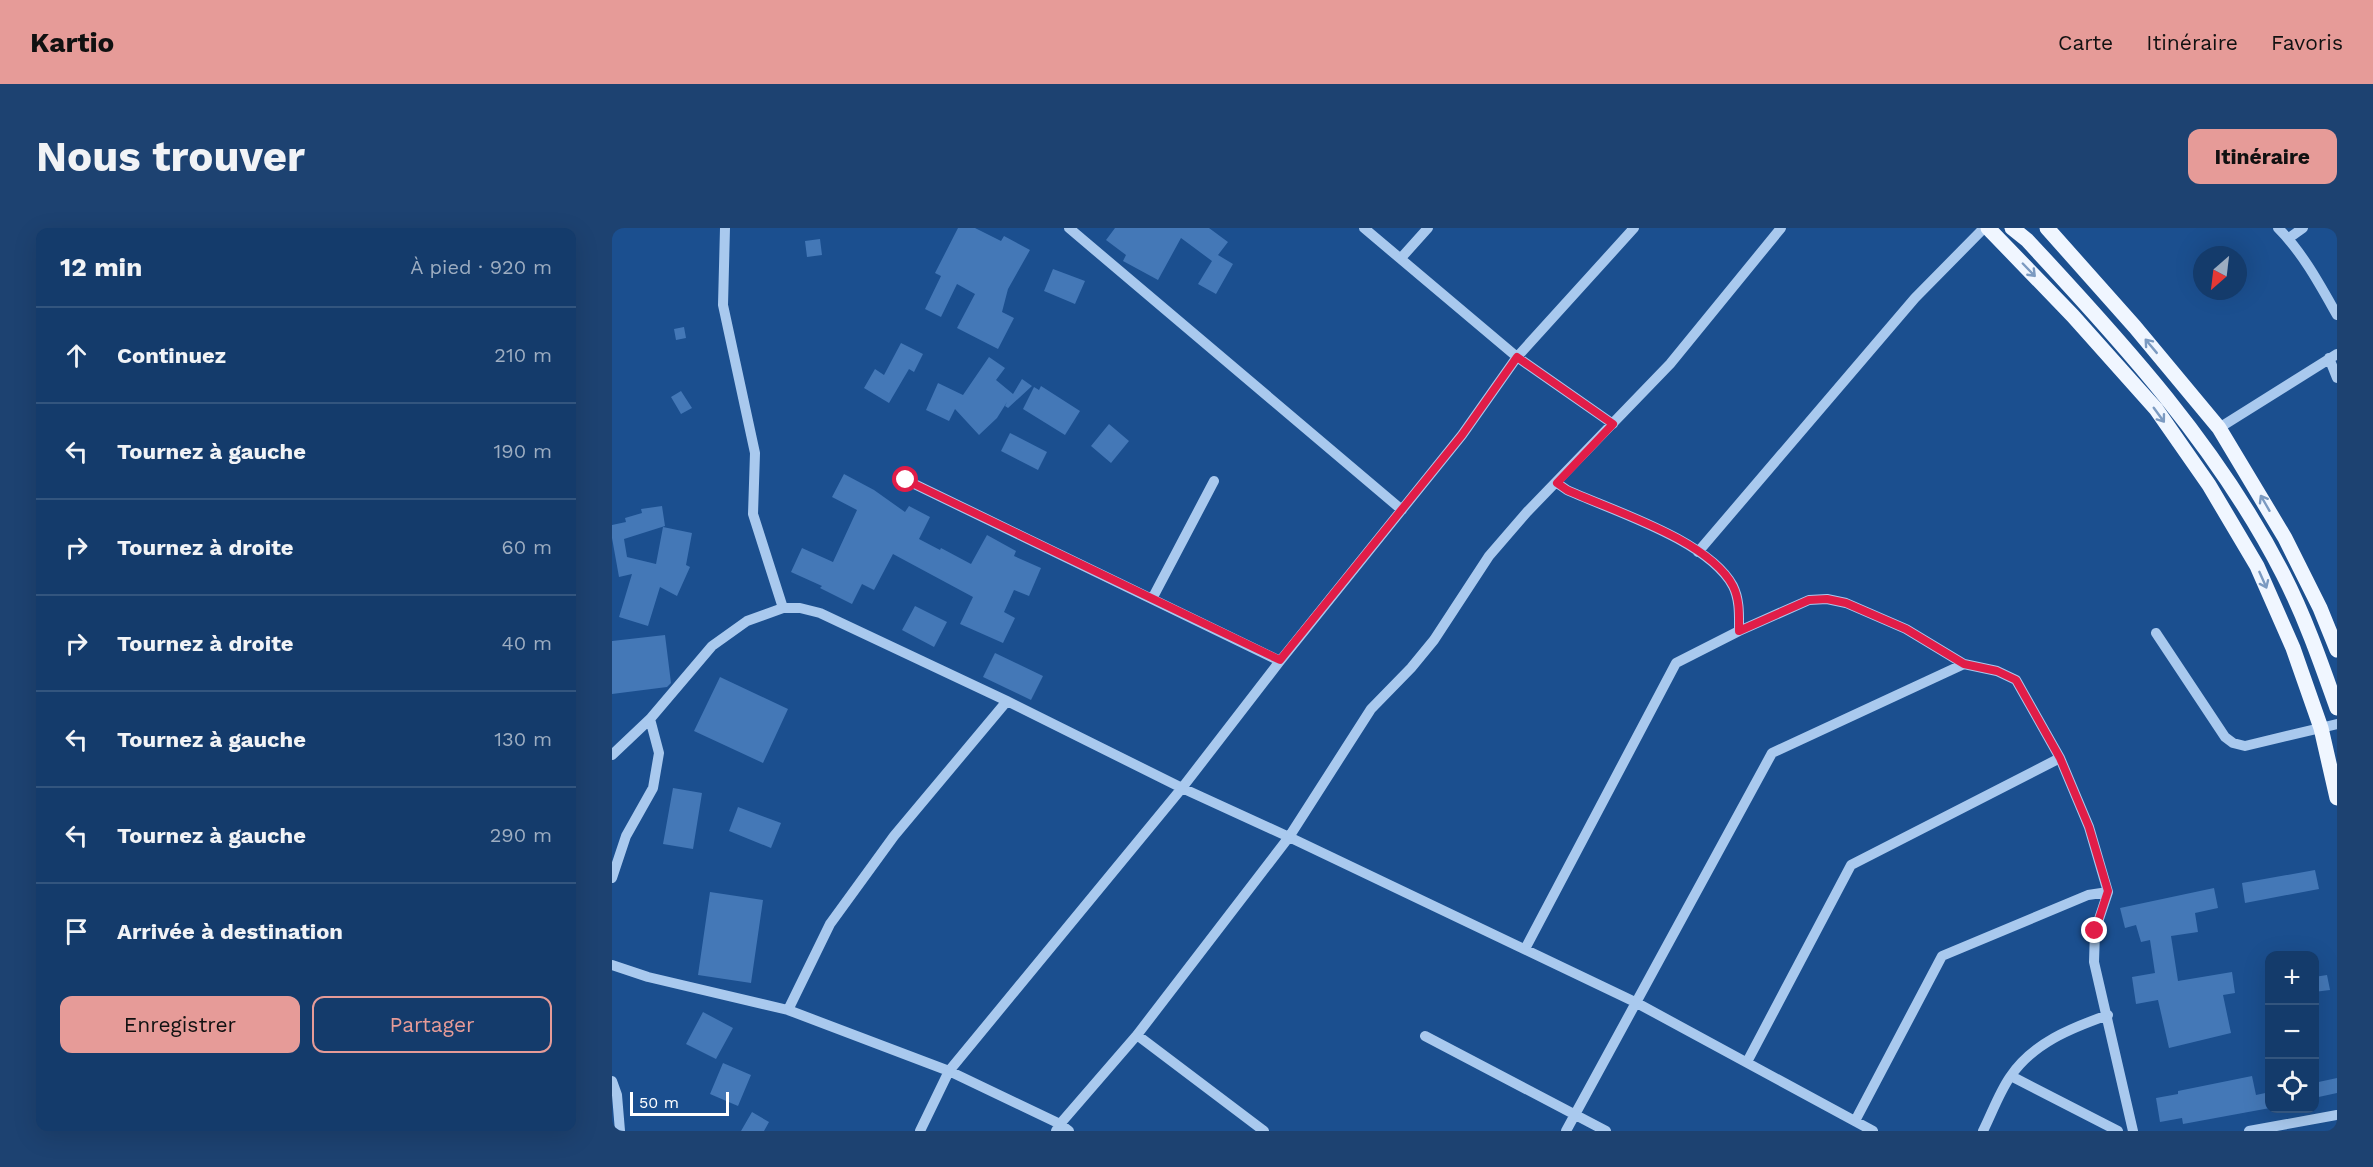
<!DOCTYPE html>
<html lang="fr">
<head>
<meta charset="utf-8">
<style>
	body { margin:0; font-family:"Work Sans",sans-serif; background:#1d4271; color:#f1f3f6 }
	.controls { position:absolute; right:18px; bottom:18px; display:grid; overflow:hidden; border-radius:12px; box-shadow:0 6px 24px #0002 }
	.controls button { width:54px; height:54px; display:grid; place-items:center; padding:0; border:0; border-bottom:2px solid #33557e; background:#143b6b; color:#f1f3f6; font:30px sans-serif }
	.compass { position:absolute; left:1581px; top:18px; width:54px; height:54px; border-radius:50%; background:#143b6b; box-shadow:0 6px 24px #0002; rotate:208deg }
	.scale { position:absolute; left:18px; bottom:15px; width:99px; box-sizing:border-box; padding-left:6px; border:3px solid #fff; border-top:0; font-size:16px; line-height:21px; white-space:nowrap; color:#fff; -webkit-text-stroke:4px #1b4f8f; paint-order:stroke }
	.stop { position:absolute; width:18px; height:18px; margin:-14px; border:4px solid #e11d48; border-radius:50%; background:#fff }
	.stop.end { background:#e11d48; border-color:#fff; box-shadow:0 2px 6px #0008 }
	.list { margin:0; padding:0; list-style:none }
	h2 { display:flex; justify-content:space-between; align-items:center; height:78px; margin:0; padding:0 24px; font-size:26px }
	h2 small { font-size:20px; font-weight:400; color:#9dadc1 }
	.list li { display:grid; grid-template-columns:39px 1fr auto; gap:18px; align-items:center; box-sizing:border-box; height:96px; padding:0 24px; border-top:2px solid #33557e }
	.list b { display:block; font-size:22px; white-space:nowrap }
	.list em { font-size:20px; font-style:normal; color:#9dadc1 }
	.actions { display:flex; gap:12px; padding:18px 24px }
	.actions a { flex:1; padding:14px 0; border:2px solid #e69b98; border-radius:12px; text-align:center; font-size:21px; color:#e69b98 }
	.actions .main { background:#e69b98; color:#111 }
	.icon { flex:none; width:33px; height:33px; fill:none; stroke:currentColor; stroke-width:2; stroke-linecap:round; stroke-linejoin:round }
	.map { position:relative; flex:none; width:1725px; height:903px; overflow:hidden; border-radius:12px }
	header { display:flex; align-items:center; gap:36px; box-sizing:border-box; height:84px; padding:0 30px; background:#e69b98; color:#111 }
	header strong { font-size:28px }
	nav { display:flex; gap:33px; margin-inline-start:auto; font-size:21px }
	.intro { display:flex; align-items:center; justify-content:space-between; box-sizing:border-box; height:144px; padding:0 36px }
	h1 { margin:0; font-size:42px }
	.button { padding:15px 27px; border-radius:12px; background:#e69b98; color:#111; font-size:21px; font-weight:700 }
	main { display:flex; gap:36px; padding:0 36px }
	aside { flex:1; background:#143b6b; border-radius:12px; box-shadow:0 6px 24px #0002 }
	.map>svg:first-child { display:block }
	.building { fill:#4478b7 }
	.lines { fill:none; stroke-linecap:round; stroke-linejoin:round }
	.minor { stroke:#a9c9ee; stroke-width:10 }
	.major { stroke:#f0f6ff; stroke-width:15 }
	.oneway { stroke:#7b9ac1 }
	.route { stroke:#e11d48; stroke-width:8 }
</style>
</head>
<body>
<header>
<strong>Kartio</strong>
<nav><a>Carte</a><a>Itinéraire</a><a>Favoris</a></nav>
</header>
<div class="intro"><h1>Nous trouver</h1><a class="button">Itinéraire</a></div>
<main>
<aside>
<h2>12 min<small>À pied · 920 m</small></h2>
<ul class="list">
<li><svg class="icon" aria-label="ahead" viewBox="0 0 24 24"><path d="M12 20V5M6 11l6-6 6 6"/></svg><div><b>Continuez</b></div><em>210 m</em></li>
<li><svg class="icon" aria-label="left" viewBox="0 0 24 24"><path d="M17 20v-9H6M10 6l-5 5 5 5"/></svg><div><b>Tournez à gauche</b></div><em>190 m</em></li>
<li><svg class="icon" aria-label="right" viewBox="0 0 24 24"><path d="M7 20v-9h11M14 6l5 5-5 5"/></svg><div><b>Tournez à droite</b></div><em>60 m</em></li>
<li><svg class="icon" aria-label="right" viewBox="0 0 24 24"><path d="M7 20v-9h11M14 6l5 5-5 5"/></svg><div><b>Tournez à droite</b></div><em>40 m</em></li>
<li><svg class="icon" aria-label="left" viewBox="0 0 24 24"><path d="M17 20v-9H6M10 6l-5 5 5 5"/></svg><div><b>Tournez à gauche</b></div><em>130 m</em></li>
<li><svg class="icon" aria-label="left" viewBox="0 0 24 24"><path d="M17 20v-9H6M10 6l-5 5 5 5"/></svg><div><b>Tournez à gauche</b></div><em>290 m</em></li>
<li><svg class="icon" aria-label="arrive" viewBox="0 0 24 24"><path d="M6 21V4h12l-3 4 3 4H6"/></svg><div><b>Arrivée à destination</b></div></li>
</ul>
<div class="actions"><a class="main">Enregistrer</a><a>Partager</a></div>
</aside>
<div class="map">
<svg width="1725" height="903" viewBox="0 0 1725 903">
	<rect width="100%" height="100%" fill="#1b4f8f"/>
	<path class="building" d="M346,0H363L389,13L392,8L418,22L396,61L390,84L402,90L386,121L345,100L363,66L345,56L329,89L313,81L329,48L323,45Z
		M503,0H597L616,14L606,27L621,36L604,66L586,56L600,33L569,10L546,52L511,33L514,27L494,12Z
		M208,11L210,27L195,29L193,13Z
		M441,41L473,53L463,76L432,63Z
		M72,99L74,110L64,112L62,101Z
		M289,115L311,126L302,144L297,141L277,175L252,160L263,141L272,147Z
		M377,129L393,140L384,152L401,166L410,151L420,158L396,180L393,178L395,174L385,190L367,207L343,181L337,193L314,182L326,155L351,167Z
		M429,158L468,183L453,207L411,181L422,159L427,162Z
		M69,163L80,180L69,186L59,169Z
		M497,196L517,213L499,235L479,218Z
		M398,205L435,224L426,242L389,223Z
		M232,246L262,262L293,284L297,278L318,289L307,311L328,322L329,320L359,336L375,307L404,323L402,328L429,340L417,368L402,362L392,384L403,390L391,415L348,396L361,369L281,326L262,362L250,356L240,376L208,360L210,358L179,344L190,320L221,334L245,282L220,269Z
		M50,278L53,298L12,311L15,329L44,336L51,299L80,305L74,337L78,339L65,368L48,359L36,398L7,389L20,346L7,349L0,310V297L14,294L13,290L30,285L29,281Z
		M303,378L335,394L322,419L290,402Z
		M53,407L59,455L55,459L0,466V413Z
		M383,425L431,448L419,472L371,449Z
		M108,449L176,481L151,535L82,503Z
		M61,560L90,565L81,621L51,616Z
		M126,579L169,595L159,620L117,603Z
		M1703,642L1707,661L1633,675L1630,655Z
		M1602,660L1606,680L1583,685L1586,704L1559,708L1566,753L1620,744L1623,765L1611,767L1619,805L1557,820L1546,772L1524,776L1520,749L1543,745L1538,712L1529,714L1524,697L1513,700L1508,680Z
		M98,664L151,672L139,755L86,747Z
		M1715,747L1718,762L1702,764V749Z
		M91,784L121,800L104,831L74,816Z
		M111,835L139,847L126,878L98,866Z
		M1640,848L1644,867L1658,864V880L1571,896L1570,890L1548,894L1544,870L1566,866V863Z
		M1725,850V865L1702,870V855Z
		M140,884L157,894L152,903H129Z"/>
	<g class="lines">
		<path class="minor" d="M113,0L111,77L143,225L141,286L171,380
			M457,0L790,282
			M752,0L905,129L1001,196
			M1666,0C1691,25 1708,57 1725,87
			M1677,10L1691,0
			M789,30L816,0
			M1717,130L1725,150
			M1607,200L1725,126
			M294,252L668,433
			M945,255L955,262C1001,283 1096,312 1121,358C1128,372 1127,388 1127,403
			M1086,324L1303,70L1372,0
			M540,371L602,253
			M1544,405L1613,509L1621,515L1633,518L1725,496
			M0,527L38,491L100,418L135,393L171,380H188L208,385L395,473L570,560L677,609L1023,774L1261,903
			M0,650L14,608L41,560L47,525L38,491
			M913,721L1064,435L1127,403L1197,372L1215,371L1234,375L1294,401L1352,436L1385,443L1404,452L1448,530L1477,599L1496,664L1483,703L1482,734L1521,903
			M0,737L36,749L176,782L337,843L448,896L457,903
			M176,782L218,696L282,608L395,473
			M525,807L652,903
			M813,808L994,903
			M1135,834L1239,637L1448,530
			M1399,848L1506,903
			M0,853L5,867L8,903
			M1243,893L1330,728L1476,667L1496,664
			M308,903L337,843L570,560L668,433L850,207L905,129L1022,0
			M444,903L448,896L525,807L677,609L759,481L799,440L822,412L877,328L915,284L1058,136L1169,0
			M954,903L1160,525L1352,436
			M1371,903C1380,885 1387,865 1398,849C1421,815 1459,800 1496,787
			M1637,903L1725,887"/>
		<path class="major" d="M1376,0L1461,88L1544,181L1597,257L1645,338L1681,420L1709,500L1725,570
			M1400,0L1415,12C1511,115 1606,219 1671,346C1693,389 1709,435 1725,480
			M1435,0L1523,99L1607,200L1673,310L1708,380L1725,422"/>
	</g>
	<defs><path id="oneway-shaft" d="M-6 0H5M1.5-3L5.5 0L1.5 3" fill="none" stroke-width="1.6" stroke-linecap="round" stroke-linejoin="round" transform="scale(1.5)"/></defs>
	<g class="oneway">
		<use href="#oneway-shaft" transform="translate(1417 42) rotate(46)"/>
		<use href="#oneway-shaft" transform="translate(1539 118) rotate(-130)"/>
		<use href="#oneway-shaft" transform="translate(1547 187) rotate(54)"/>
		<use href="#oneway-shaft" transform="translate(1653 275) rotate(-120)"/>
		<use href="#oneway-shaft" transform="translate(1651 352) rotate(66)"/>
	</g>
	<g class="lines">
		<path class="route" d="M294,252L668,432L850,207L905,129L1001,196L945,255L955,262C1001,283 1097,312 1121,358C1128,372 1127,387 1127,403L1197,372L1215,371L1234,375L1294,401L1352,436L1385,443L1404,452L1448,530L1477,599L1496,663L1483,703"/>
	</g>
</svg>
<div class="controls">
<button>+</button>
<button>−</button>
<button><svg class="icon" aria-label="locate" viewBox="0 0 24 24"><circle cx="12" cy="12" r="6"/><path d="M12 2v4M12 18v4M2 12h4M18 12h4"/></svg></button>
</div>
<svg class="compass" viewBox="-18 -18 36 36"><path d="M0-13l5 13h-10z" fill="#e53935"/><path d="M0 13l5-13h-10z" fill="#9dadc1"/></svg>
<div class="scale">50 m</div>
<div class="stop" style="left:294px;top:252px"></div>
<div class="stop end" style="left:1483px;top:703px"></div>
</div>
</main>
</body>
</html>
